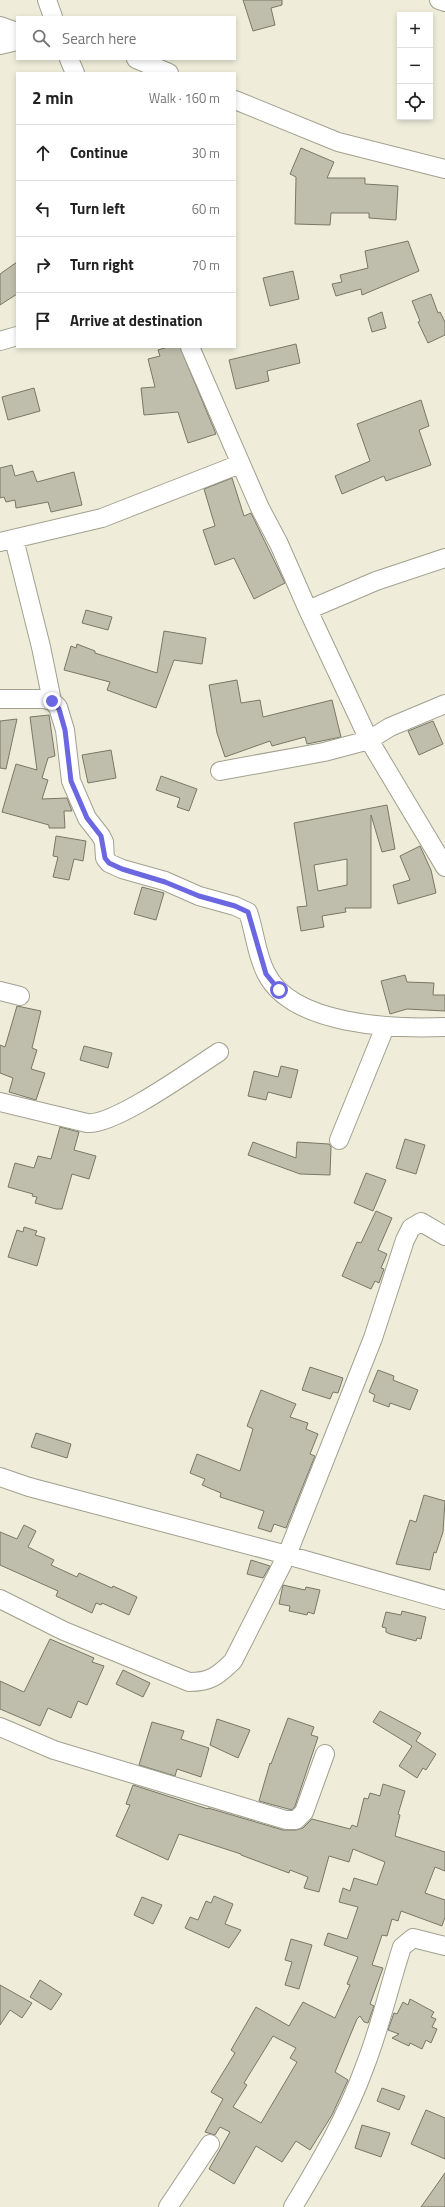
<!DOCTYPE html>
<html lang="en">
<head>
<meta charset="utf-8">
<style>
	body { margin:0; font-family:"Titillium Web",sans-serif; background:#f2f2f2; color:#222 }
	.controls { position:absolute; right:12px; top:12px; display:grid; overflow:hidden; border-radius:0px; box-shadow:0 2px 6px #0003 }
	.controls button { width:36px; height:36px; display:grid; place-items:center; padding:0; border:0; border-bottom:1px solid #e0e0e0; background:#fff; color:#222; font:20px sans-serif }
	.stop { position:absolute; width:12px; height:12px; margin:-9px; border:3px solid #6b67e1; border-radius:50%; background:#fff }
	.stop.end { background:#6b67e1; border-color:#fff; box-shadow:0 1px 4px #0008 }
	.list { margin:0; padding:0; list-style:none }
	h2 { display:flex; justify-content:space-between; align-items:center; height:52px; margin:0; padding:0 16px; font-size:17px }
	h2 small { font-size:13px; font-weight:400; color:#767676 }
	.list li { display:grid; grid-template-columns:26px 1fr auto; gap:12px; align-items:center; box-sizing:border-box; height:56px; padding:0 16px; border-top:1px solid #e0e0e0 }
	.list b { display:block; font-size:15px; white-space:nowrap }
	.list em { font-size:13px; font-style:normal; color:#767676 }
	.icon { flex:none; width:22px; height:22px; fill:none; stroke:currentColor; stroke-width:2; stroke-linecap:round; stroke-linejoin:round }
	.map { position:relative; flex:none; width:445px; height:2207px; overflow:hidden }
	.search { position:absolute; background:#fff; box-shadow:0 2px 6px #0003; left:16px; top:16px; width:220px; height:44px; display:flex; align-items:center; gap:10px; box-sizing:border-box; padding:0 14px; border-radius:0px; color:#767676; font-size:15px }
	.panel { position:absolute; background:#fff; box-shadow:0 2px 6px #0003; left:16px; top:72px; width:220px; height:276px; border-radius:0px }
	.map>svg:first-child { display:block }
	.building { fill:#bfbdab; stroke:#7a7767; fill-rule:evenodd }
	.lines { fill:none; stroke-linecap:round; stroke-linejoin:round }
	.minor-casing { stroke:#a2a08e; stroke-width:20 }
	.minor { stroke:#fff; stroke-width:18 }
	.route { stroke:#6b67e1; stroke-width:5 }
</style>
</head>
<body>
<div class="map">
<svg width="445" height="2207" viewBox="0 0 445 2207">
	<rect width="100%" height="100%" fill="#efedda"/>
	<path class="building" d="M243,0H282V5L271,8L275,25L253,31Z
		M301,148L334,162L327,178H365V184L398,186L396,220L369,218V213H331L330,225L295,224L296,177L290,174Z
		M408,241L419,271L362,295L361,289L336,296L332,284L342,282L340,275L368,268L365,251Z
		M17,262V294L0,305V274Z
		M293,271L299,299L270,306L263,278Z
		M431,294L438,313L440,312L445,322V335L428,343L418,322L420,321L412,301Z
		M382,312L386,328L372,332L368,318Z
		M296,344L300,363L267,371L269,381L236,389L229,360Z
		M168,347H180L216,434L188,443L178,412L144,415L141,388L155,387L148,359L160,356L158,350Z
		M34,388L40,411L8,420L2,397Z
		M421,400L429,426L419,430L431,465L386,481L384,476L342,494L335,476L370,461L357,424Z
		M12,465L15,476L33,471L37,482L74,472L82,505L51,512L48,502L16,508L15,500L6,502L4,497L0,498V468Z
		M232,478L244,516L251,513L285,583L254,599L234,558L215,565L203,530L215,526L204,489Z
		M86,610L112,617L108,630L82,623Z
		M164,631L206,638L202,664L174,660L156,708L107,690L110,682L64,670L71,646L76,648L77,644L95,651V653L157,673Z
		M237,680L241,703L260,700L263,717L332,700L341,737L307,744L305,737L272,746L270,741L225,757L217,733L209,685Z
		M49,715L55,756L48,758L42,778L48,780L42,799L67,798L72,811H64L65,828H49V825L2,812L16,764L37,770L30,717Z
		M17,719L6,769L0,768V721Z
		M433,721L443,744L419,755L408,731Z
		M111,750L116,778L88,783L82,755Z
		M161,776L197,789L189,811L177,807L180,798L156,790Z
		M387,805L395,849L382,852L371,815V908H345L346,912L322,916L324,927L301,931L297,907L307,906L294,823ZM347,859V885L318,891L314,865Z
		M56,836L86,841L83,861L74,859L69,880L53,877L58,857L53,856Z
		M420,846L431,870L436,893L398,904L393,885L410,880L400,856Z
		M142,887L164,893L156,920L134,914Z
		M405,975L407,982L434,983L433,995H445V1011L407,1009L390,1014L381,981Z
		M17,1006L41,1011L32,1048L37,1050L31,1069L45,1073L36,1100L9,1092L13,1078L0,1073V1045L5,1047Z
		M84,1046L112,1053L108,1068L80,1060Z
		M281,1066L298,1070L291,1098L268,1092L266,1100L248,1096L254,1071L278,1077Z
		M60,1127L79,1132L74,1150L96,1156L89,1179L72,1174L62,1209H56L35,1203L37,1197L32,1196L33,1194L8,1187L15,1163L34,1168L38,1156L51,1159Z
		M405,1139L425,1145L416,1174L396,1168Z
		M253,1142L296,1158L297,1142L329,1144L331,1147L330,1175L300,1174L248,1155Z
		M366,1173L386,1180L373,1211L354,1203Z
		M376,1211L392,1218L378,1250L387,1254L381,1268L384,1269L379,1283L375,1281L371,1289L342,1276L357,1242L361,1243Z
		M24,1227L37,1231L35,1235L45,1238L37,1266L8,1257L17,1230L23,1232Z
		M310,1367L343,1378L338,1393L333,1392L330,1399L302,1390Z
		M378,1370L394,1376L393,1380L418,1390L410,1410L390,1403L389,1407L373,1401L375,1395L369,1392Z
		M261,1390L296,1404L290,1417L308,1423L306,1429L318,1434L310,1454L315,1456L286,1528L274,1524L271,1532L258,1528L264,1511L220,1497L221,1493L202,1485L205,1479L190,1473L197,1454L240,1471L253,1429L247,1426Z
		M36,1433L71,1444L67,1458L31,1447Z
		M424,1495L445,1501L443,1532L436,1553L434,1552L430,1570L396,1564L410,1520L416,1522Z
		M24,1525L36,1531L28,1547L54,1560L51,1565L77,1577L79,1573L112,1588L113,1586L137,1597L129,1615L102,1603L101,1605L96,1603L92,1613L56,1596L58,1591L0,1565V1532L17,1539Z
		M251,1560L270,1566L263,1578L247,1574Z
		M283,1585L305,1590L306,1587L320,1590L314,1614L308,1612L307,1615L289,1611L290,1606L279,1604Z
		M402,1611L426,1617L421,1639L417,1638L416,1641L390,1634L386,1632V1628L382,1627L386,1612L401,1615Z
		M50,1639L94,1658L92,1662L104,1666L87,1705L78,1701L71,1718L48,1708L40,1726L0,1709V1681L24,1692Z
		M123,1670L150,1683L143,1697L116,1684Z
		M380,1711L421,1733L416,1741L436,1754L426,1770L423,1768L417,1778L399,1766L412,1746L373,1722Z
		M288,1718L314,1727L311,1735L318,1737L295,1806L292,1810L259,1801L270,1763L271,1764Z
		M217,1719L250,1730L238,1758L210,1745Z
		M152,1722L184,1731L181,1739L209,1748L201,1777L177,1769L175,1776L139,1765Z
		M383,1784L405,1791L398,1814L400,1815L395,1836L445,1852V1871L435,1867L425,1893L445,1900V1917L442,1926L401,1911L398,1921L392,1919L387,1936L382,1935L372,1965L383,1968L370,2004L374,2006L368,2023L364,2022L360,2016L357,2019L335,2072L348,2080L332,2115L310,2150L296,2141L282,2162L256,2146L234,2184L209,2169L230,2132L220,2127L215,2135L205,2132L223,2099L211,2092L235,2053L231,2050L256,2007L289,2026L303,2002L335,2018L350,1985L347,1984L358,1957L324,1945L328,1933L347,1939L358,1907L339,1902L343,1888L350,1891L354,1878L377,1885L385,1862L353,1849L349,1862L329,1856L319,1892L304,1888L308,1877L290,1870L289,1873L241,1855V1854L179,1834L168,1860L116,1836L130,1805L126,1804L133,1785L208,1809V1808L283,1830H296L303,1828L312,1819L350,1829L352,1825L357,1827L364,1798L368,1799L370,1793L380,1796ZM273,2036L296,2048L290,2058L297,2062L261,2123L233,2107L247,2085L244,2083Z
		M214,1896L233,1904L225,1924L241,1930L229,1948L185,1928L190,1917L198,1920L206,1901L211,1903Z
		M142,1897L162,1905L153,1924L134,1915Z
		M291,1939L312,1945L299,1989L285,1985L292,1962L285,1960Z
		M40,1980L62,1994L51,2010L30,1997Z
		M0,1985L32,2003L22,2018L10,2010L0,2025Z
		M410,1999L434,2012L431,2017L436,2019L432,2027L437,2029L431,2043L426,2040L422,2049L410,2043L409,2046L392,2038L399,2034L388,2030L394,2013L397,2014L403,2002L408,2005Z
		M382,2088L405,2096L399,2110L377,2101Z
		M426,2110L445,2118V2159L411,2144Z
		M362,2125L390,2133L381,2157L355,2148Z
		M445,2173V2207H421Z"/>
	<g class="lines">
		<defs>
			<path id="minor" d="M47,0L53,17
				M439,0L445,2
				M0,26L17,32
				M0,45L17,41
				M69,59L75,73
				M136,59L169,73
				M235,100L338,142L445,169
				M0,341L17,336
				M190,347L260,508L279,544L308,610L369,740L445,867
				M14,539L41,647L52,701
				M0,542L102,518L240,464
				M308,610L376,581L445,558
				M0,699H44L52,701L58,707L65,730L71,781L87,818L101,836L104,842L105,858L109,863L122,869L165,881L199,896L235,906L248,912C255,932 256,954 266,973C292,1026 395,1029 445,1027
				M220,771L324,752L369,740L390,727L445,704
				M0,991L20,996
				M0,1102L87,1123C114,1126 194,1068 219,1052
				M339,1140L385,1027
				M0,1477L29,1487L287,1555L445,1600
				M0,1599L64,1631L189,1682C210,1682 218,1676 233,1661L287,1555L373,1338L405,1240L411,1228L421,1222L445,1236
				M0,1727L54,1750L286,1820H296L304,1812L325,1754
				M168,2207L210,2144
				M293,2207C320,2162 347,2116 365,2066C380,2028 389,1987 402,1947L413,1938L445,1946"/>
		</defs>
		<use href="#minor" class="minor-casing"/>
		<use href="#minor" class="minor"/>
	</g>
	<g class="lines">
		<path class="route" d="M52,701L59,709L65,730L71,781L87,818L101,836L105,858L109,863L122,869L165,882L199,896L235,906L248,912L266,974L279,990"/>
	</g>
</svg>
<div class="controls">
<button>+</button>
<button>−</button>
<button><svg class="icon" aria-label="locate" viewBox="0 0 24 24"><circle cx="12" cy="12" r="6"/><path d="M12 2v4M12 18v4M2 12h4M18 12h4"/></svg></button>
</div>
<div class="stop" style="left:279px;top:990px"></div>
<div class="stop end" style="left:52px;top:701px"></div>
<div class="search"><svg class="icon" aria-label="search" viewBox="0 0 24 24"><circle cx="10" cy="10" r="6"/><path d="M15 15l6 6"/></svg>Search here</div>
<section class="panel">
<h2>2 min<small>Walk · 160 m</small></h2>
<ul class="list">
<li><svg class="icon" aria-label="ahead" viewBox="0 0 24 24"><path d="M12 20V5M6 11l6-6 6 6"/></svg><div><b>Continue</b></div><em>30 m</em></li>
<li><svg class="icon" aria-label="left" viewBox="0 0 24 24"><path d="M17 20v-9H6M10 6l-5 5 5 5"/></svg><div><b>Turn left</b></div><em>60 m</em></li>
<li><svg class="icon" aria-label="right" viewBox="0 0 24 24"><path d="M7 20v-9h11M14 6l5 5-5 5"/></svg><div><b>Turn right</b></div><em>70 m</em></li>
<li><svg class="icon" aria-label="arrive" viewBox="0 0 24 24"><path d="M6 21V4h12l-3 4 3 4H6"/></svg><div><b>Arrive at destination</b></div></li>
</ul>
</section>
</div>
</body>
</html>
